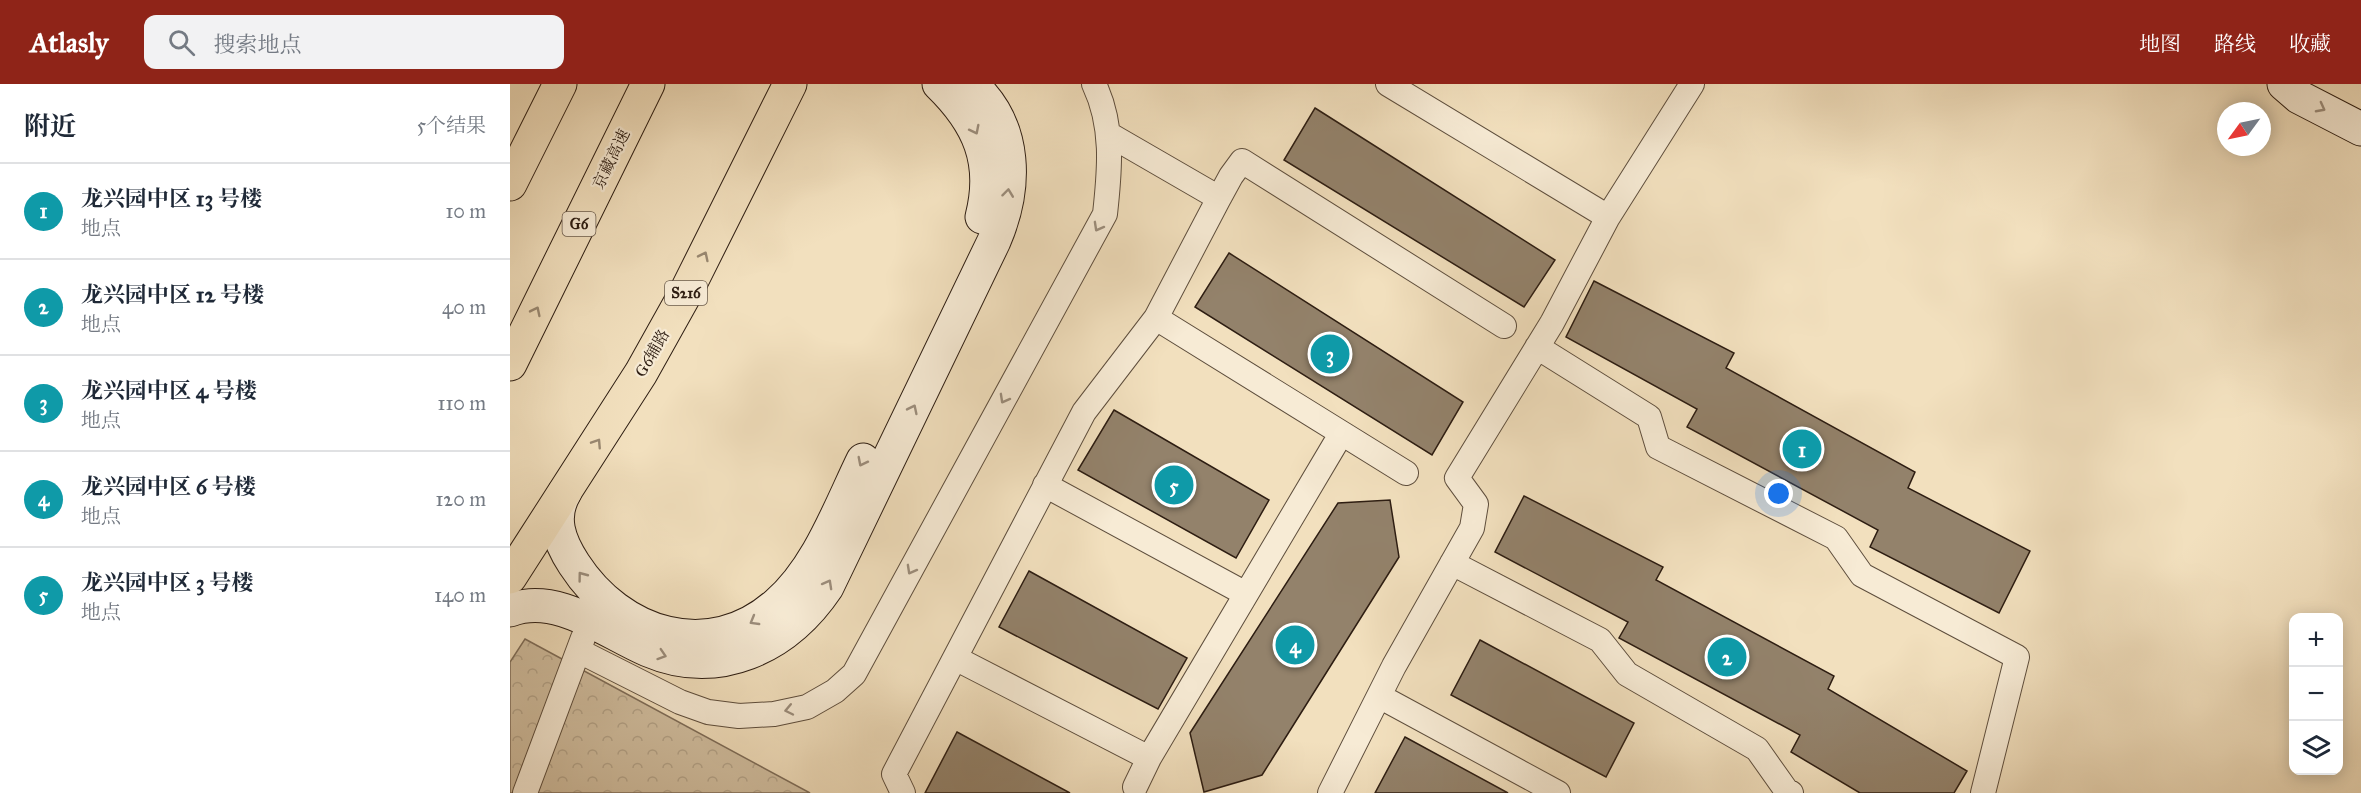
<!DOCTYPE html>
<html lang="zh">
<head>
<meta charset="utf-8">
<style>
	body { margin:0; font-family:"IM FELL Great Primer","Noto Serif SC",serif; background:#f2f2f3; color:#1f2937 }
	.controls { position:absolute; right:18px; bottom:18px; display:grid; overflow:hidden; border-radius:12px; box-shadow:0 3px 15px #0003 }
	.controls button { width:54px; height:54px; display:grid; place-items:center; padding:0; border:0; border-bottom:2px solid #e0e1e3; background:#fff; color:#1f2937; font:30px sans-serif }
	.compass { position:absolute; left:1707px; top:18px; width:54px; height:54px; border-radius:50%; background:#fff; box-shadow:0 3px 15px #0003; rotate:237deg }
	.you { position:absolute; left:1269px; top:410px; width:21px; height:21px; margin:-15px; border:4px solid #fff; border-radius:50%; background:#1a73e8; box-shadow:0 0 0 9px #1a73e833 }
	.badge { display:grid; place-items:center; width:39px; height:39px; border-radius:50%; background:#8f2418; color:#fff; font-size:20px; font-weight:700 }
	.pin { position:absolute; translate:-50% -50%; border:3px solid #fff; box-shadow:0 2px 6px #0006 }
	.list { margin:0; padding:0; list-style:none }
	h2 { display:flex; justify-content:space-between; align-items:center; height:78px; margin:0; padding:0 24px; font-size:26px }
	h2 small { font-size:20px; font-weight:400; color:#747a83 }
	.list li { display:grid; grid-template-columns:39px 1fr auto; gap:18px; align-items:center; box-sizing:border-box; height:96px; padding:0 24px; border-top:2px solid #e0e1e3 }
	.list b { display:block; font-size:22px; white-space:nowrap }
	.list p { margin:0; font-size:20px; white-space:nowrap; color:#747a83 }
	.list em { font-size:20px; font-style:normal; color:#747a83 }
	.icon { flex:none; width:33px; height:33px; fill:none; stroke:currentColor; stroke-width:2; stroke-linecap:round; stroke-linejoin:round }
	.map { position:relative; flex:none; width:1851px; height:709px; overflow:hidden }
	header { display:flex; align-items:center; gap:36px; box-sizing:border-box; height:84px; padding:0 30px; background:#8f2418; color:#fff }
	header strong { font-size:28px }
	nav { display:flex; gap:33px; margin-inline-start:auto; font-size:21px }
	.search { width:420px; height:54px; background:#f2f2f3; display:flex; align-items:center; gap:15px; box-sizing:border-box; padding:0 21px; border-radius:12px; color:#747a83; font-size:22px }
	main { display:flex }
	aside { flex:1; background:#fff }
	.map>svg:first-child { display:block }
	.forest { fill:url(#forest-crowns); stroke:#7f6e5a; stroke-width:1.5 }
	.building { fill:#93826b; stroke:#2d1d12; stroke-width:1.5 }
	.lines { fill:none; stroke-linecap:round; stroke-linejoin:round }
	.minor-casing { stroke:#5e4e3d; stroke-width:26 }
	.secondary-casing { stroke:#2d1d12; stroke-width:35 }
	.primary-casing { stroke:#2d1d12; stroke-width:35 }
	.motorway-casing { stroke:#2d1d12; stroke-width:35 }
	.minor { stroke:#f7ebd5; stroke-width:24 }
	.secondary { stroke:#f7ebd5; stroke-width:33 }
	.primary { stroke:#f2e0be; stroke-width:33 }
	.motorway { stroke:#f2e0be; stroke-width:33 }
	.oneway { stroke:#9c8e7d }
	.oneway2 { stroke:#998871 }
	.labels { text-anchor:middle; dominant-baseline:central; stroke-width:4.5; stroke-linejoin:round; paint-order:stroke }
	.shield { fill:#f7ebd5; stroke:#6a5b4c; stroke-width:1.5 }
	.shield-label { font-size:15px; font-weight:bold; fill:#2d1d12 }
	.street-label { font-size:16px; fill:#2d1d12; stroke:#f7ebd5 }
</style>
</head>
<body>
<header>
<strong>Atlasly</strong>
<div class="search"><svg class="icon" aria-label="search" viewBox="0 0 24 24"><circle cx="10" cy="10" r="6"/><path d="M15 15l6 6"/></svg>搜索地点</div>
<nav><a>地图</a><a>路线</a><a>收藏</a></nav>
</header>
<main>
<aside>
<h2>附近<small>5个结果</small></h2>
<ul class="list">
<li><span class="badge" style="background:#0f9aa8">1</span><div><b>龙兴园中区 13 号楼</b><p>地点</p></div><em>10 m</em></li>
<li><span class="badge" style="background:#0f9aa8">2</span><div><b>龙兴园中区 12 号楼</b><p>地点</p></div><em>40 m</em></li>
<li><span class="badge" style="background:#0f9aa8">3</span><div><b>龙兴园中区 4 号楼</b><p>地点</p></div><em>110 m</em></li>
<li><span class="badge" style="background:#0f9aa8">4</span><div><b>龙兴园中区 6 号楼</b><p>地点</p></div><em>120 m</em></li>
<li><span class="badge" style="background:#0f9aa8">5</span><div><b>龙兴园中区 3 号楼</b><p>地点</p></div><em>140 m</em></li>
</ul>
</aside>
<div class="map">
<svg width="1851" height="709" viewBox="0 0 1851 709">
	<defs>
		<pattern id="forest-crowns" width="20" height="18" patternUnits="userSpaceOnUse" patternTransform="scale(1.5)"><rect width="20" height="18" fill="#d1bfa1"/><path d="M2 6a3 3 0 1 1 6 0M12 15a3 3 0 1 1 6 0" fill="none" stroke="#b4a48a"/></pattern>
	</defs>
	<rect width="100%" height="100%" fill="#f2e0be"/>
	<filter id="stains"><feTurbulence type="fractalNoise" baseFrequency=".00333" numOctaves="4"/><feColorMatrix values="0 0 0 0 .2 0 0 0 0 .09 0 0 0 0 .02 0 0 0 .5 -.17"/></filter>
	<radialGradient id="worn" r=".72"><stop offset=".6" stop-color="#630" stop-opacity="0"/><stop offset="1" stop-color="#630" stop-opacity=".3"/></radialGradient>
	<path class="forest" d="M15,555L300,709H0V578Z"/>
	<path class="building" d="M805,24L1045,176L1014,223L774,76Z
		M719,169L953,318L922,371L685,223Z
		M1084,197L1224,269L1216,284L1405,388L1398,404L1520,467L1489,529L1360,463L1368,446L1177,343L1187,325L1056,253Z
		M604,326L759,416L726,474L568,386Z
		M1014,412L1153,483L1146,496L1324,592L1318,605L1457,687L1444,709H1350L1281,668L1290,651L1109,554L1118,538L985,468Z
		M880,416L889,473L752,691L694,708L680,649L828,419Z
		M519,487L677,574L648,625L489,543Z
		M970,556L1124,639L1096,693L941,611Z
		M447,648L560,709H415Z
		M895,653L998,709H865Z"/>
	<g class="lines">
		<defs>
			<path id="minor" d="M878,0L1098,133
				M709,114L721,92L732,77L994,242
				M646,234L896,389
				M1027,263L1139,333L1148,363L1326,454L1352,491L1507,573L1473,709
				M535,401L736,510
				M942,479L1090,556L1117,590L1247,665L1276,706L1281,709
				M69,567L170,618L198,628L229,632L264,630L297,623L325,607L344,590L595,130C600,85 604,42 584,0
				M445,574L639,674
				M869,612L1048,709
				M625,703L639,674L831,350
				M15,709L73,554
				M393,709L384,690L574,328L646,234L709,114L600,51
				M820,709L884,582L962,444L966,420L947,394L1042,239L1098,133L1182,0"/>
			<path id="secondary" d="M429,0C469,39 486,78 472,133
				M1774,0L1789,13L1851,45
				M55,408C40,433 49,457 64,480C110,551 199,580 267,520C308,485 330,423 353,376
				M0,526C47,508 96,548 138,566C208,596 276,564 317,503L484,157C507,104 508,42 461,0"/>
			<path id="primary" d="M0,493L131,289L174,212L280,0"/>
			<path id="motorway" d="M0,100L50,0
				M0,280L138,0"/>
		</defs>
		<use href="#minor" class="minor-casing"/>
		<use href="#secondary" class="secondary-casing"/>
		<use href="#primary" class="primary-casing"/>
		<use href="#motorway" class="motorway-casing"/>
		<use href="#minor" class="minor"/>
		<use href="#secondary" class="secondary"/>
		<use href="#primary" class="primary"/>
		<use href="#motorway" class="motorway"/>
	</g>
	<defs><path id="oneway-chevron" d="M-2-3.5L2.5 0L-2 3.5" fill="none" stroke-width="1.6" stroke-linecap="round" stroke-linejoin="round" transform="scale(1.5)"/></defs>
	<g class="oneway">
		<use href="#oneway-chevron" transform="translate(1811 24) rotate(28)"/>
		<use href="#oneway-chevron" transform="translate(465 46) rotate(63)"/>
		<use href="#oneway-chevron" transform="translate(498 109) rotate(-83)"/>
		<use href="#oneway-chevron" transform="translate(588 143) rotate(119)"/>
		<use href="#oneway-chevron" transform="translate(494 315) rotate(119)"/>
		<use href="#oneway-chevron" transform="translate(403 325) rotate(-64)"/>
		<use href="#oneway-chevron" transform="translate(352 378) rotate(117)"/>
		<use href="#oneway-chevron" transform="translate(401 486) rotate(119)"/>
		<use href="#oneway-chevron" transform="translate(72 492) rotate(-127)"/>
		<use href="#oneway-chevron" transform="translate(318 500) rotate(-61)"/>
		<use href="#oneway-chevron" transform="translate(244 537) rotate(150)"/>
		<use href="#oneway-chevron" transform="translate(152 571) rotate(18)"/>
		<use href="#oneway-chevron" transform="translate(279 626) rotate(168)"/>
	</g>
	<g class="oneway2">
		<use href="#oneway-chevron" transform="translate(194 172) rotate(-64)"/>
		<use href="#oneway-chevron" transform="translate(26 227) rotate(-64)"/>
		<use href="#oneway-chevron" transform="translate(87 359) rotate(-57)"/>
	</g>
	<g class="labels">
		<g class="shield">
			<rect x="52.5" y="128" width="33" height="24" rx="4.5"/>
			<rect x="155" y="197" width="42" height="24" rx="4.5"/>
		</g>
		<g class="shield-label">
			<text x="69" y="140">G6</text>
			<text x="176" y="209">S216</text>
		</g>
		<g class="street-label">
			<text transform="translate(101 75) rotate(-64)">京藏高速</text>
			<text transform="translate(142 269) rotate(-60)">G6辅路</text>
		</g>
	</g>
	<rect width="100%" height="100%" filter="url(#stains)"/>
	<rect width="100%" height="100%" fill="url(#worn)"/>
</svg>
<div class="controls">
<button>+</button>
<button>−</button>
<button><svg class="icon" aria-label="layers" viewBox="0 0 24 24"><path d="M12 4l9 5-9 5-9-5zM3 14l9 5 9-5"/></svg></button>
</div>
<svg class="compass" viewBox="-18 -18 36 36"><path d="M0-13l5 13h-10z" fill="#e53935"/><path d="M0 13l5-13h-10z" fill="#747a83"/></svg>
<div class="you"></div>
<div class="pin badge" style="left:1292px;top:365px;background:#0f9aa8">1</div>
<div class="pin badge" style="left:1217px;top:573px;background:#0f9aa8">2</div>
<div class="pin badge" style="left:820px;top:270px;background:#0f9aa8">3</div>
<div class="pin badge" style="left:785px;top:561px;background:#0f9aa8">4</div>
<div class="pin badge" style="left:664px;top:401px;background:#0f9aa8">5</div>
</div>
</main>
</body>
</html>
